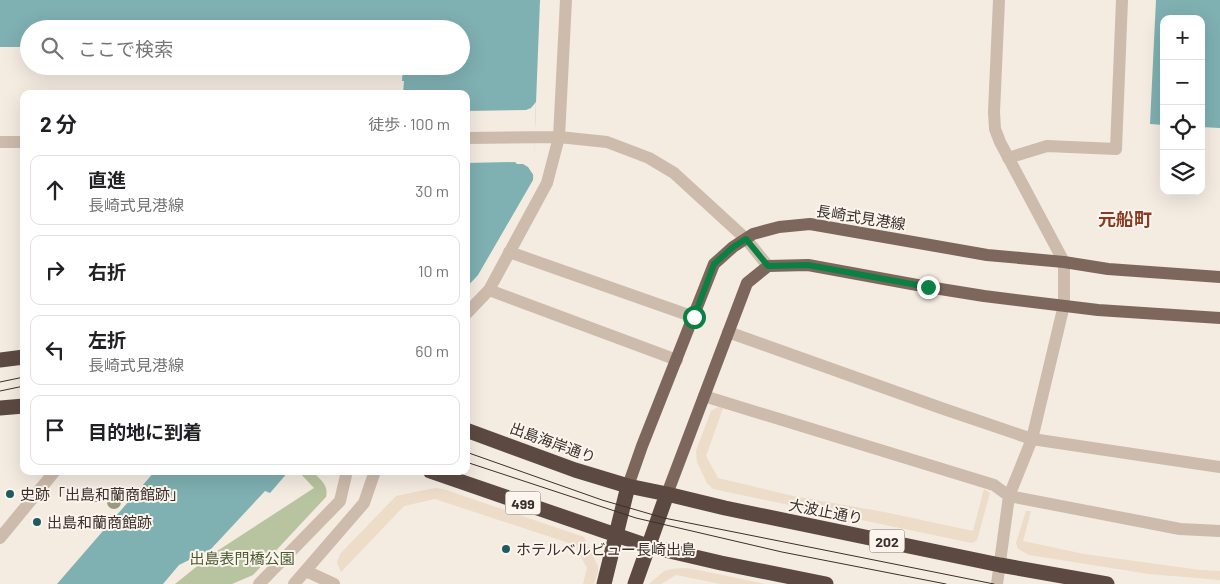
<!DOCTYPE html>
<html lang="ja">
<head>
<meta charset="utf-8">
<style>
	body { margin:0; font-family:Barlow,"Noto Sans JP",sans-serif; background:#f6f6f6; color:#202124 }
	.controls { position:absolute; right:15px; top:15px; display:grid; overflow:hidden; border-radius:10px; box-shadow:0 5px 20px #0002 }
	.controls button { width:45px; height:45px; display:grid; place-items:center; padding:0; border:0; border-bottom:1px solid #e0e0e0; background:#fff; color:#202124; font:25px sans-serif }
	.stop { position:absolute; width:15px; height:15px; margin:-11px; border:4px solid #0b8043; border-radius:50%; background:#fff }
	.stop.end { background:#0b8043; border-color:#fff; box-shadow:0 1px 5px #0008 }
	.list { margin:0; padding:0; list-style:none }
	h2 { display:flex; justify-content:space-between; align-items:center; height:65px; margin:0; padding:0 20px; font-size:21px }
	h2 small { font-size:16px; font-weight:400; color:#757577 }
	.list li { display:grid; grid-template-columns:32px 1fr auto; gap:15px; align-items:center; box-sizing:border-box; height:70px; margin:0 10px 10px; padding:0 10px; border:1px solid #e0e0e0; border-radius:10px }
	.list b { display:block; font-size:19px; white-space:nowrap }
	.list p { margin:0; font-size:16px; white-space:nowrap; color:#757577 }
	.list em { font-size:16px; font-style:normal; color:#757577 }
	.icon { flex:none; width:28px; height:28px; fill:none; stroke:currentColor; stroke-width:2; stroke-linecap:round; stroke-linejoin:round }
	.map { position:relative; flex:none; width:1220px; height:584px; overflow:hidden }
	.search { position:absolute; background:#fff; box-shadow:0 5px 20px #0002; left:20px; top:20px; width:450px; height:55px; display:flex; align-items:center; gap:12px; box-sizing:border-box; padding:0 18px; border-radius:28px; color:#757577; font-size:19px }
	.panel { position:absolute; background:#fff; box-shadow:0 5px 20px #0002; left:20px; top:90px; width:450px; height:385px; border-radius:10px }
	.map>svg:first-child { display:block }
	.green { fill:#b8c4a0 }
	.plaza { fill:#ecdcc8 }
	.water { fill:#7fb0b2 }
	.pier { fill:#f4ebe1 }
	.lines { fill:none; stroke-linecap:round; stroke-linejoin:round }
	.minor { stroke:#cdbbac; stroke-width:12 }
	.major { stroke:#7d675c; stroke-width:12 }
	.highway { stroke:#5c4a42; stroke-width:15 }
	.tram { stroke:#3b302b; stroke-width:1 }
	.tree { fill:#969b7f }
	.route { stroke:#0b8043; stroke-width:6 }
	.poi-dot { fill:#1f5a5e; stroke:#fbf5ee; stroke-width:2 }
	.labels { text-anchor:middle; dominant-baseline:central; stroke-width:4; stroke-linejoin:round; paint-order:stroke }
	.shield { fill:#fbf5ee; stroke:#756b66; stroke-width:1 }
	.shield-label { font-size:14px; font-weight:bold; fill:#3b302b }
	.street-label { font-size:15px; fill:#3b302b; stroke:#fbf5ee }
	.poi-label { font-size:15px; fill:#3b302b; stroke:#fbf5ee; text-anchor:start }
	.park-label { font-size:15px; fill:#4a5a2e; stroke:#fbf5ee }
	.quarter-label { font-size:18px; font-weight:bold; fill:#8c3b22; stroke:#fbf5ee }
</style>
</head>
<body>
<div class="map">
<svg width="1220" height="584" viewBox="0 0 1220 584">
	<rect width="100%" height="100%" fill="#f4ebe1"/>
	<path class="green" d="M298,471H312C320,479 329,485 326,497L253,575L232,584H175L211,555L314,488Z"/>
	<path class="plaza" d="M718,407L723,408L706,456L718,478L793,496L884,512L973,531L984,489L990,493L977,540L973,543L967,542L713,489L707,483L697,462L696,451L711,411Z
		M435,488L443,489L584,537L598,566V572L594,584H583L587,568L575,545L435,499L404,506L341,572L337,563L340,554L396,496Z
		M1026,511H1031L1023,541L1084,554L1200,570L1220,571V580L1149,574L1029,555L1018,549L1016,543Z
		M686,568L693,569L765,584H721L676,575L661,584H649L664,571L672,569Z"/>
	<path class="water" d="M0,0H540L533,180L478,275L466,288V94H403L404,81H402L403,66H461V29H29V47H0Z
		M1156,0H1220V128L1201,127V19H1164V125L1150,124Z
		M155,471H289L270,493L265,491L211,549L179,565L163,584H57Z"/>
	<path class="pier" d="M536,102L534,176L528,167L523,164H517L515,162L466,163V111L526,110L531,108Z"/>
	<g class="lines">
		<path class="minor" d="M466,138L559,137L607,142L649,158L674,173L746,239L768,266
			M0,142H24
			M1008,158L1047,146L1116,149L1122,0
			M509,252L694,317
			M489,290L677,360
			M466,314L489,290L547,183L559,137L566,0
			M728,332L941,408L1032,439L1220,467
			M704,396L994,485L1009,496L1180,529L1220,531
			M0,538L55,471
			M306,571L334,584
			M259,584L340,501L347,471
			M294,584L364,503L375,471
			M997,584L1009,496L1032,439L1064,305V262L1000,142L995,129L994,112L999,0"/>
		<path class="major" d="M628,486L642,446L714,264L733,247L753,234L779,227L810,224L987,255L1064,262L1108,269L1220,277
			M667,494L747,283L768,266L808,265L928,287L984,296L1098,310L1220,318"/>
		<path class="highway" d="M0,360L24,357
			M0,408L24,406
			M466,430L575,470L628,486L667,494L725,508L1000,565L1107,584
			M430,471L648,546L721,563L826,584
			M604,584L628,486
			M635,584L667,494"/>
		<path class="tram" d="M0,382L24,377
			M0,391L24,386
			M466,452L602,500L664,518L994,584
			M466,462L636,518L782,552L946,584"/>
	</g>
	<g class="tree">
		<circle cx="97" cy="495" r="7"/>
		<circle cx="114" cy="502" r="7"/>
	</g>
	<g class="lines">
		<path class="route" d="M694,317L714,264L733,247L746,239L768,266L808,265L928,287"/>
	</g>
	<g class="poi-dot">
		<circle cx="10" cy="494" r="5"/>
		<circle cx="37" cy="522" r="5"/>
		<circle cx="506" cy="549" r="5"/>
	</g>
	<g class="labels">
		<g class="shield">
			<rect x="505.5" y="491.5" width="35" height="23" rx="4"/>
			<rect x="869.5" y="529.5" width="35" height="23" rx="4"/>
		</g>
		<g class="shield-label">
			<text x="523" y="503">499</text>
			<text x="887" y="541">202</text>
		</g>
		<g class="street-label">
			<text transform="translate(861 217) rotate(9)">長崎式見港線</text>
			<text transform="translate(553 442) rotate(20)">出島海岸通り</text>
			<text transform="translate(826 511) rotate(11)">大波止通り</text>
		</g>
		<g class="poi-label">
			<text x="20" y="494">史跡「出島和蘭商館跡」</text>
			<text x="47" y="522">出島和蘭商館跡</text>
			<text x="516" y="549">ホテルベルビュー長崎出島</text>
		</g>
		<g class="park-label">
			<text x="242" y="558">出島表門橋公園</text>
		</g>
		<g class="quarter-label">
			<text x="1125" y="219">元船町</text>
		</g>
	</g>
</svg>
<div class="controls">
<button>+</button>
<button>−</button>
<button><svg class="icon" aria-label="locate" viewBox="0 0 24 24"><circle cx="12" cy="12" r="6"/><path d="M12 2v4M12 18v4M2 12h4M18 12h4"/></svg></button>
<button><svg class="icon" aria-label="layers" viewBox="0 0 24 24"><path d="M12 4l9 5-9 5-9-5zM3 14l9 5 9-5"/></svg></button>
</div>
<div class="stop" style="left:694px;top:317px"></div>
<div class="stop end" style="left:928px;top:287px"></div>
<div class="search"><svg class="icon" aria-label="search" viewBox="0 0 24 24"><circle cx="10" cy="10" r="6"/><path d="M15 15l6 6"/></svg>ここで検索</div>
<section class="panel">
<h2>2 分<small>徒歩 · 100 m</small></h2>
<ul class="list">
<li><svg class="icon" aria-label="ahead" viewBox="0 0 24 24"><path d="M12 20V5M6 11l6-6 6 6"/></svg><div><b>直進</b><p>長崎式見港線</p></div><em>30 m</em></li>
<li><svg class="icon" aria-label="right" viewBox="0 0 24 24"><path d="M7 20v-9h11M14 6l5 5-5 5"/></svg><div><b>右折</b></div><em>10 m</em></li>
<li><svg class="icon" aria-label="left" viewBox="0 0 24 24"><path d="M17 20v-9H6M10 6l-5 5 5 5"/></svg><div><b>左折</b><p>長崎式見港線</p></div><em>60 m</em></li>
<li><svg class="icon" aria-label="arrive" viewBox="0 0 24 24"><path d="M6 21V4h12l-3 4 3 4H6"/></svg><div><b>目的地に到着</b></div></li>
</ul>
</section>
</div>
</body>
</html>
